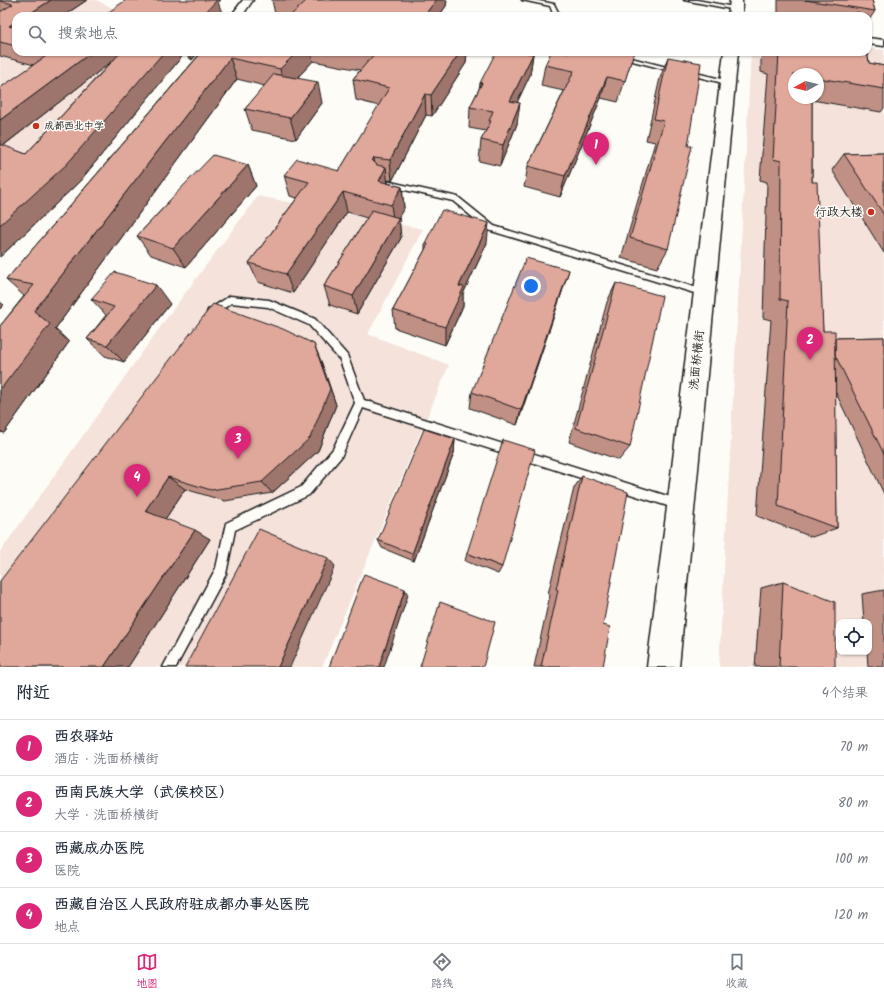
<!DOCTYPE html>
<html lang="zh">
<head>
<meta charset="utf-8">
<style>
	body { margin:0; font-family:Kalam,"LXGW WenKai TC",sans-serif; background:#f2f2f3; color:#1f2937 }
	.controls { position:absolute; right:12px; bottom:12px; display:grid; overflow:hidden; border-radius:8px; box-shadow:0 1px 3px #0004 }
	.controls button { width:36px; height:36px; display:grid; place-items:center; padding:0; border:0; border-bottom:1px solid #e0e1e3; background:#fff; color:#1f2937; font:20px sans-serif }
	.compass { position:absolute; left:788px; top:68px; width:36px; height:36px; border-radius:50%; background:#fff; box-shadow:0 1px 3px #0004; rotate:262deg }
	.you { position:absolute; left:531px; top:286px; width:14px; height:14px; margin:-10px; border:3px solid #fff; border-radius:50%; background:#1a73e8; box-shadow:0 0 0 6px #1a73e833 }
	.badge { display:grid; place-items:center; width:26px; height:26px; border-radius:50%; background:#db2777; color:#fff; font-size:13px; font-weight:700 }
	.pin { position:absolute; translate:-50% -33px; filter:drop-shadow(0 1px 2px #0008) }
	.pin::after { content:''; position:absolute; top:21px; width:14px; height:12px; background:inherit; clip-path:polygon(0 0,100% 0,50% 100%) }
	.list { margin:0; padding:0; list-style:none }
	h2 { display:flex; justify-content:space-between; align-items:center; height:52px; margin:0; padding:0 16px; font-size:17px }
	h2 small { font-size:13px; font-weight:400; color:#747a83 }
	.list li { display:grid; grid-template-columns:26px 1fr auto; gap:12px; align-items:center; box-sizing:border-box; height:56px; padding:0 16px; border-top:1px solid #e0e1e3 }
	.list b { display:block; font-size:15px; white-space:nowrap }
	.list p { margin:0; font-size:13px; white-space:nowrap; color:#747a83 }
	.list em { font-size:13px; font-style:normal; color:#747a83 }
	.icon { flex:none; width:22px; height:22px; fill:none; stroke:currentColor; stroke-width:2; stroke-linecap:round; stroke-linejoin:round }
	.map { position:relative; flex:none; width:884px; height:667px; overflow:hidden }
	.search { position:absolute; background:#fff; box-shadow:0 1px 3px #0004; left:12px; right:12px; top:12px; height:44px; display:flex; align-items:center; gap:10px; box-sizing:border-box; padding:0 14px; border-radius:12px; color:#747a83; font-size:15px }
	.sheet { height:276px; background:#fff }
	nav { display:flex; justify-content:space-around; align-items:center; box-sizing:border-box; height:56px; border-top:1px solid #e0e1e3; background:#fff; font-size:11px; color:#747a83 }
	nav a { display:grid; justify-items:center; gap:2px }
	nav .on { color:#db2777 }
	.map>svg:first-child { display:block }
	.built { fill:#f4e2db; fill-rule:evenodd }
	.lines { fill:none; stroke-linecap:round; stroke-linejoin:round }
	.service-casing { stroke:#1c1c1c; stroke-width:3 }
	.minor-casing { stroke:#1c1c1c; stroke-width:3 }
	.tertiary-casing { stroke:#1c1c1c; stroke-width:3 }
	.service { fill:#fdfcf7; fill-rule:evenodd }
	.minor { fill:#fdfcf7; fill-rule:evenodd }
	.tertiary { fill:#fdfcf7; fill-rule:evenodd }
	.wall { fill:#c19085; stroke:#1c1c1c; fill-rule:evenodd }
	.shaded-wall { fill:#9d756c; stroke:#1c1c1c }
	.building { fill:#e0a79b; stroke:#1c1c1c }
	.poi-dot { fill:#c8321e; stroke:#fdfcf7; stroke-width:1.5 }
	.labels { text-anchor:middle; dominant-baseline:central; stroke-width:3; stroke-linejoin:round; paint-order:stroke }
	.far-poi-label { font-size:10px; fill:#1c1c1c; stroke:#fdfcf7; text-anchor:start }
	.poi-label { font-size:12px; fill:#1c1c1c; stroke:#fdfcf7; text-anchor:end }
	.street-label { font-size:12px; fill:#1c1c1c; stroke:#fdfcf7 }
</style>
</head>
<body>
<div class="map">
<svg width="884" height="667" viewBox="0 0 884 667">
	<rect width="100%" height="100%" fill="#fdfcf7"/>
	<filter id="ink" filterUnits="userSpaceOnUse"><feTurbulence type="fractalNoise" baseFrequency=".025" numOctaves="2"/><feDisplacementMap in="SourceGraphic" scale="8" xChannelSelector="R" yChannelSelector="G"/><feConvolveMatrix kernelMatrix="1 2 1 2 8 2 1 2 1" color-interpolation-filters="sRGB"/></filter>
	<g filter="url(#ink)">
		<path class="built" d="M0,0H96L119,11L140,16H16V52H144L0,201Z
			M868,48L884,50V667H719L751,52H868ZM794,74H818V98H794ZM839,622H869V652H839Z
			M258,196L423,229L368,334L449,365L322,667H0V552L171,312Z"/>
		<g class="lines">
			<defs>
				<path id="service" d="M522,0H534L554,4L560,16H554L550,6Z
					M684,0H697L739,8L736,10Z
					M598,52H608L678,70L675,72Z
					M688,71L729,81L730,82L727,84L686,74V72Z
					M383,181H386L458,197L494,226L704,290L708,293L704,296L488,230L453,201L383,185Z
					M230,296L269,300L315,319L347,355L364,400L680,500L684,501L685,505L684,509L680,510L363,408L341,457L309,495L235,530L226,574L176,667H163L216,568L226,523L301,487L333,449L355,403L340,360L309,325L268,307L231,303L214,316H208L207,313L208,310Z"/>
				<path id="minor" d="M243,0H253L242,16H231Z
					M868,38L884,40V46L868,44Z"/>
				<path id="tertiary" d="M730,0H742V16H728Z
					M724,52H738L679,667H647Z"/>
			</defs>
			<use href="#service" class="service-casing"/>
			<use href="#minor" class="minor-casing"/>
			<use href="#tertiary" class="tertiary-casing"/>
			<use href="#service" class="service"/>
			<use href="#minor" class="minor"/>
			<use href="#tertiary" class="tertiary"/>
		</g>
		<path class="wall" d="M0,0H87L63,16H16V52H195L196,55L192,60L184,54L80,181L0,257V88L34,65L0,56ZM112,61L26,154L3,146Z
			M272,0H447L446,6L439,16H283L275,14Z
			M778,0H872L875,11L868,22V16H778Z
			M196,52H467L466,63L432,116L426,115L392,181L388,180V183L402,187L404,208L398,217L399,218L401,238L357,314L330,305L324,286L367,218L347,212L293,293L258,282L249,263L297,198L290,196L284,175L339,171L379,106L356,100L353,79L360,70L313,61L297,78L322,103L296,139L252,130L245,109L265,86L237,79L55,329L69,342L4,433L0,432V326L24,296L6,280L198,56Z
			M634,52L618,102L601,98L560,197L524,187L528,166L564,91L541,86L545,65Z
			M764,52H867L869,63L884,66V108L881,112L812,100V182L823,331L835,338L884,337V494L835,391L837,528L812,537L757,516L771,320L763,318L767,182L760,180L768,74L761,72V59ZM794,74H818V98H794Z
			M533,54L530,75L517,102V124L500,166L479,161L481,140L486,131L469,128L470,107L479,89L480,83Z
			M668,57V249L657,268L621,258L655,142L646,140L660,78Z
			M884,153V253L832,170L844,154Z
			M248,165L256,186L186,267L151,255L137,236L167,204V203Z
			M425,243H487L463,294V306L445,345L395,328L393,310L425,250Z
			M616,283L630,447L619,460L569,442L607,302Z
			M563,289L517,425L470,408L472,392Z
			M91,299L170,304L124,362L105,356L87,339L106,315Z
			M321,361L336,405L318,451L272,493L225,501L185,489L165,519L210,539L128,667H0V581Z
			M455,439L454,453L414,561L382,548L378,540Z
			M582,476L603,625V667H534L550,595L548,594L574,488Z
			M467,553L502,567L498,574L465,561Z
			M783,582L835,667H755L761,588Z
			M884,590V667H868L867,652H869V622H864L862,594Z"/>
		<path class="shaded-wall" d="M51,0H87L63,16H26Z
			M202,0H220L218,2L223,16H202Z
			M436,0H447L446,6L439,16H424Z
			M16,22V36L9,26Z
			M92,52H124L0,148V120Z
			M164,52H184V54L80,181L0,257V225Z
			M189,52H195L196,55L192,60Z
			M297,52H311L313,61L285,91L280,69Z
			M460,52H467L466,63L432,116L431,95Z
			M533,54L530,75L508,122L510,101Z
			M230,58L237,79L55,329L69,342L4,433L0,431V390L34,311Z
			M607,77L601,98L560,197L565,176Z
			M318,82L322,103L296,139L290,118Z
			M425,94L426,115L392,181L390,160Z
			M520,103L517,124L500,166L503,145Z
			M374,158L377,178L372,160Z
			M248,165L256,186L186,267L173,248Z
			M386,167L388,187L379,181Z
			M402,187L404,208L394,225L391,205Z
			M343,192L347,212L293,293L286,274Z
			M399,218L401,238L357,314L353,296Z
			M489,223L487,243L463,294V306L445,345V327L459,286Z
			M569,270L563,289L517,425L521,410Z
			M156,285L170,304L124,362L107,345Z
			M0,302L4,305L0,309Z
			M314,344L321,361L336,405L318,451L272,493L262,482Z
			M455,439L454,453L414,561L412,554Z
			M168,477L185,489L164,521L145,511Z
			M195,530L210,539L128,667H104Z
			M328,558L335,566L290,667H278Z
			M405,589L408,595L384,667H379Z"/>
		<path class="building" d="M0,0H51L26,16H16V22L9,26L16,28V46L0,42V12L13,4L0,1Z
			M126,0H217L202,16H103Z
			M303,0H436L424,16H290L306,1Z
			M805,0H872L875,11Z
			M859,12L860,16H845Z
			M41,52H92L0,120V88L49,54Z
			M121,52H164L67,164L0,225V144L26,154Z
			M200,52H297L280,69L230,58L34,311L50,324L0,390V326L34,285L6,280L201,53Z
			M370,52H460L431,95L425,94L390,160L374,158L372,160L377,165L386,167L379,181L402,187L391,205L343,192L286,274L249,263L309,182L284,175L297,159L339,171L389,88L353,79L375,53Z
			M496,52H523L533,54L510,101L520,103L503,145L481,140L491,121H489L493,111L470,107L482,83H480Z
			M551,52H634L625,81L607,77L565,176L528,166L574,71L545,65Z
			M776,52H867L869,63L884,66V89L818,78V74H794V98H812V182H817L823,331H835L837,528L778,506L788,301L780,299L781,161L773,159L779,52Z
			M668,57L701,63L688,146H692L668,249L630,238L664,121L654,119Z
			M274,74L318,82L290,118L245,109Z
			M884,153V215L844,154Z
			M213,155L248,165L173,248L137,236L168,203H167Z
			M372,210L399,218L353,296L324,286Z
			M442,210L489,223L459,286L464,287L445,327L393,310L428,244L425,243Z
			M526,258L569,270L521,410L472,392Z
			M115,272L156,285L107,345L87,339L114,307L91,299Z
			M616,283L662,296L630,447L576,428Z
			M213,304L283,329L314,344L330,389L310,438L262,482L211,490L168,477L145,511L195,530L104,667H0V581Z
			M884,337V454L835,355V338Z
			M424,429L455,439L412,554L378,540Z
			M503,440L535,450L502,567L467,553Z
			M582,476L628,492L603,625L610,627L603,667H541L558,590L556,589Z
			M259,529L328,558L278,667H185Z
			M364,574L405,589L379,667H329Z
			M783,582L835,602V667H779Z
			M440,602L495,622L483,667H420Z"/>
	</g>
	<g class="poi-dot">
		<circle cx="36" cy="126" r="4"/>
		<circle cx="871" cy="212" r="4"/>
	</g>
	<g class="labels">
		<g class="far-poi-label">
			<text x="44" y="126">成都西北中学</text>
		</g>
		<g class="poi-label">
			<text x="863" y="212">行政大楼</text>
		</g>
		<g class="street-label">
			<text transform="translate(697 360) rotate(-84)">洗面桥横街</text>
		</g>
	</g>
</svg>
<div class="controls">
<button><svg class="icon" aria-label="locate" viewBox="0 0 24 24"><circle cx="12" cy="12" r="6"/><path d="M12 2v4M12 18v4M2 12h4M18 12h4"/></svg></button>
</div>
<svg class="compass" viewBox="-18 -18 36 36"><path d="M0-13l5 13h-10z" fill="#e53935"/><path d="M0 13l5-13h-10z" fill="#747a83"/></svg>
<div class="you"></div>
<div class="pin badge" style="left:596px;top:165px">1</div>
<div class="pin badge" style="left:810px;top:360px">2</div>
<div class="pin badge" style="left:238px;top:459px">3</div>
<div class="pin badge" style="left:137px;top:497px">4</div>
<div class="search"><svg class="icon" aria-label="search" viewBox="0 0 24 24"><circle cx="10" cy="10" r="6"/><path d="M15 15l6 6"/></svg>搜索地点</div>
</div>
<section class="sheet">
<h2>附近<small>4个结果</small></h2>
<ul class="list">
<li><span class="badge">1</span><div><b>西农驿站</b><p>酒店 · 洗面桥横街</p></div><em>70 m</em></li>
<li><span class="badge">2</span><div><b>西南民族大学（武侯校区）</b><p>大学 · 洗面桥横街</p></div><em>80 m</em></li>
<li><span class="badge">3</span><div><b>西藏成办医院</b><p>医院</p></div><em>100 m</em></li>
<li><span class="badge">4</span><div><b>西藏自治区人民政府驻成都办事处医院</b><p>地点</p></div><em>120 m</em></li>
</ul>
</section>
<nav>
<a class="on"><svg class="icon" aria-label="map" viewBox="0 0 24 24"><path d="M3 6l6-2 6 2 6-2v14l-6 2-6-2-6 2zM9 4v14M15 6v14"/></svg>地图</a>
<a><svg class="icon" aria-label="directions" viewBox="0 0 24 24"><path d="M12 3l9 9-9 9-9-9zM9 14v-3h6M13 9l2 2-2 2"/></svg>路线</a>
<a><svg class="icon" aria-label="saved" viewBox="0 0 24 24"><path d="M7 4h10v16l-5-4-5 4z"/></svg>收藏</a>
</nav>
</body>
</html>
